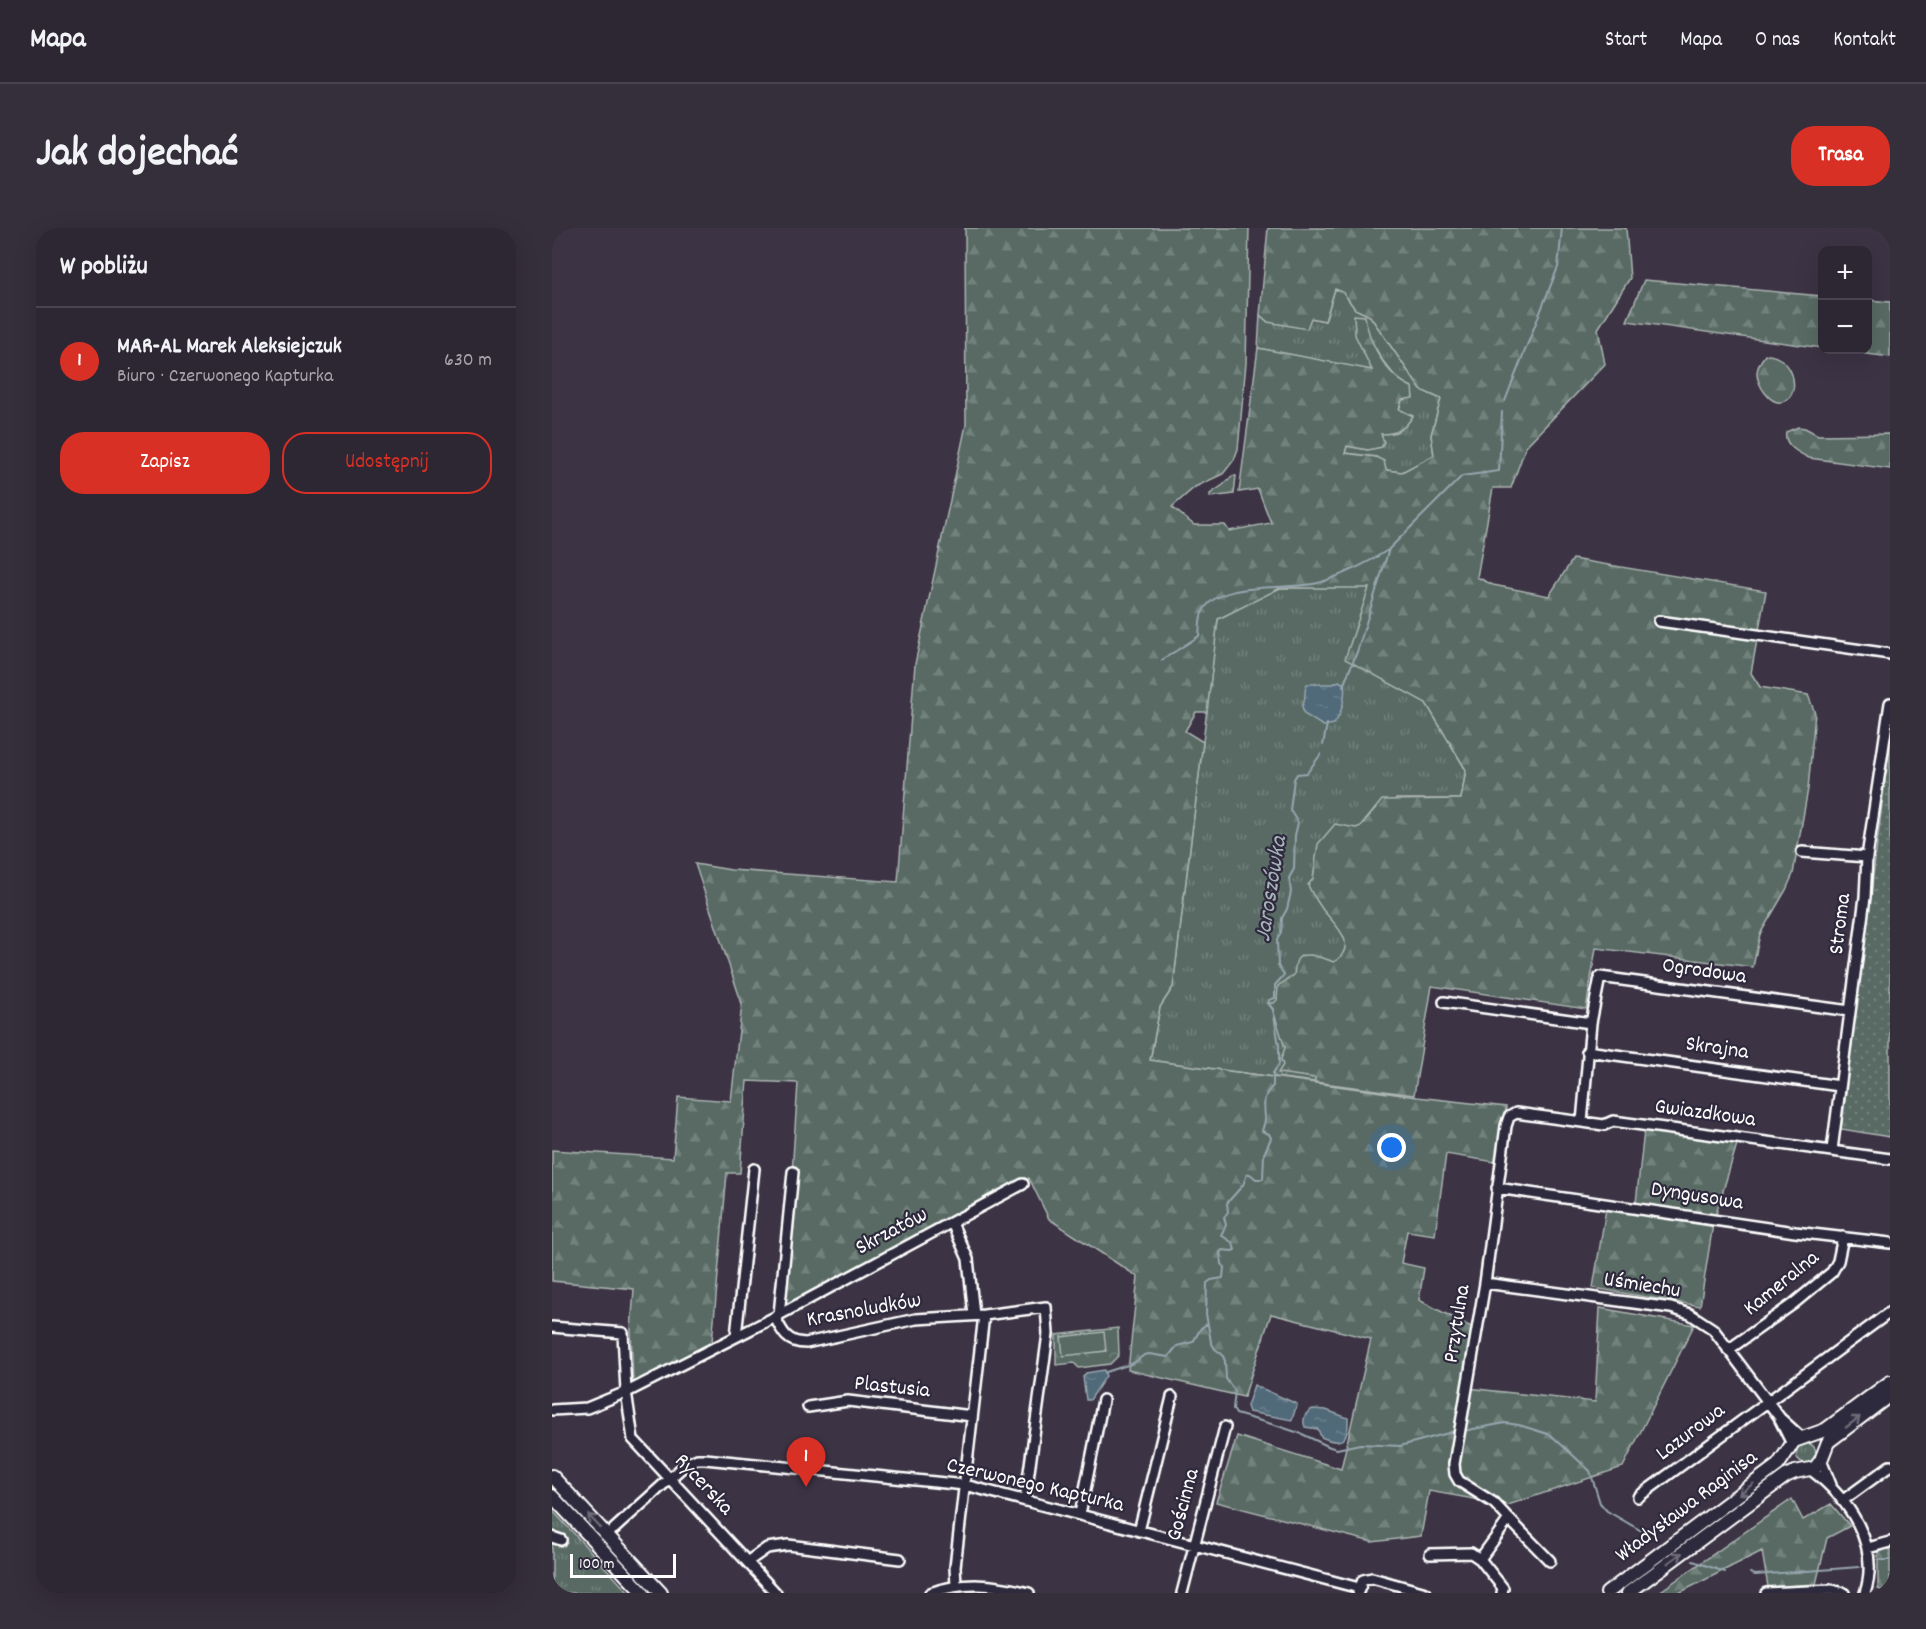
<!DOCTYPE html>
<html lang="pl">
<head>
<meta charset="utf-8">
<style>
	body { margin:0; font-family:Dekko,sans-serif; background:#352e3b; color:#f1f3f6 }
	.controls { position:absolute; right:18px; top:18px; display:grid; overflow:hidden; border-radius:12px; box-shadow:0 6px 24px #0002 }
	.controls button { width:54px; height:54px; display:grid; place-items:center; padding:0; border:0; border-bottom:2px solid #48434e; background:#2d2633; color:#f1f3f6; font:30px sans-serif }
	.scale { position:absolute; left:18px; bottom:15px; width:106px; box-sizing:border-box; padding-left:6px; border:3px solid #fff; border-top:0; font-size:16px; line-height:21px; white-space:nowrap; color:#fff; -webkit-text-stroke:4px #2f2a3d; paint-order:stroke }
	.you { position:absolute; left:840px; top:920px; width:21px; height:21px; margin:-15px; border:4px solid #fff; border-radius:50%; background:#1a73e8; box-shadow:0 0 0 9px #1a73e833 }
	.badge { display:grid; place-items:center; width:39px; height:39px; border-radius:50%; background:#d93025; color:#fff; font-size:20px; font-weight:700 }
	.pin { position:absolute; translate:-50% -50px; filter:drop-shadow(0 2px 3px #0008) }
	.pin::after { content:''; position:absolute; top:32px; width:21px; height:18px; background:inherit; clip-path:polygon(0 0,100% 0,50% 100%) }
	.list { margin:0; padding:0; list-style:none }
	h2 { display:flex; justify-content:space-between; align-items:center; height:78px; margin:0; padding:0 24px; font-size:26px }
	h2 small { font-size:20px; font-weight:400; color:#a7a5ac }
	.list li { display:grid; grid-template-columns:39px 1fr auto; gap:18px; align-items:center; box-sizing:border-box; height:108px; padding:0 24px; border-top:2px solid #48434e }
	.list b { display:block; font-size:22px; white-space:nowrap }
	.list p { margin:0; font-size:20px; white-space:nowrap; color:#a7a5ac }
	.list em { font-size:20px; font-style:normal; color:#a7a5ac }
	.actions { display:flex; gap:12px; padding:18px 24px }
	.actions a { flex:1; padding:14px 0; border:2px solid #d93025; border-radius:24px; text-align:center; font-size:21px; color:#d93025 }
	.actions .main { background:#d93025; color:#fff }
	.map { position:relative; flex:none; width:1338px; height:1365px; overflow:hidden; border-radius:24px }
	header { display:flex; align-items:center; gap:36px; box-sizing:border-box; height:84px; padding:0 30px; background:#2d2633; border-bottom:2px solid #48434e }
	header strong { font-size:28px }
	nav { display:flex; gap:33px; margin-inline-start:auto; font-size:21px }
	.intro { display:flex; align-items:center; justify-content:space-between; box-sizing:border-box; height:144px; padding:0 36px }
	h1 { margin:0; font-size:42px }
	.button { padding:15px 27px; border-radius:24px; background:#d93025; color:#fff; font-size:21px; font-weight:700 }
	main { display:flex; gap:36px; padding:0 36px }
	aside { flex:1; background:#2d2633; border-radius:24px; box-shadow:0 6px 24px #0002 }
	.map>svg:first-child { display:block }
	.grass { fill:url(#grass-tufts); stroke:#acb5b2; stroke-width:1.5 }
	.forest { fill:url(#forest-firs); stroke:#acb5b2; stroke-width:1.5 }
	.park { fill:url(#park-crowns); stroke:#acb5b2; stroke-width:1.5 }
	.garden { fill:url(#garden-dots); stroke:#acb5b2; stroke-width:1.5 }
	.pitch { fill:#586b64; stroke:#acb5b2; stroke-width:1.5 }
	.water { fill:url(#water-ripples); stroke:#97a6af; stroke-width:1.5 }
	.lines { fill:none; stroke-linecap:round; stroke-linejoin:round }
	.stream { stroke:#97a6af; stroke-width:2 }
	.street-casing { stroke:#fff; stroke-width:14 }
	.secondary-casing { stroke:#fff; stroke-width:16 }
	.street { stroke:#2f2a3d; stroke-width:9 }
	.secondary { stroke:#2f2a3d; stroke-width:12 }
	.oneway { stroke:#6d6a77 }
	.labels { text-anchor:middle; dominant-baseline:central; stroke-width:4.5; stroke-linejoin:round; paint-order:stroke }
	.street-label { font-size:22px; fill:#fff; stroke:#2f2a3d }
	.water-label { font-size:24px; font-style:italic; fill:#a8b4bc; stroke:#2f2a3d }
</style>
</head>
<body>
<header>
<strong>Mapa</strong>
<nav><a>Start</a><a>Mapa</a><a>O nas</a><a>Kontakt</a></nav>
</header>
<div class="intro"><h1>Jak dojechać</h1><a class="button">Trasa</a></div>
<main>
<aside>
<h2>W pobliżu<small></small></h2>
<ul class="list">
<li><span class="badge">1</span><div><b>MAR-AL Marek Aleksiejczuk</b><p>Biuro · Czerwonego Kapturka</p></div><em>630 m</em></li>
</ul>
<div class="actions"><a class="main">Zapisz</a><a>Udostępnij</a></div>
</aside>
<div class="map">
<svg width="1338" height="1365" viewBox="0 0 1338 1365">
	<defs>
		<pattern id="grass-tufts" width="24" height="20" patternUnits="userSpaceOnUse" patternTransform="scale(1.5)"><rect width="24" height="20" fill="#586b64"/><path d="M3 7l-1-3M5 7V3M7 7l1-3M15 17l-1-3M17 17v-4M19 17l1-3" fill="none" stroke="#71817b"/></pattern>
		<pattern id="forest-firs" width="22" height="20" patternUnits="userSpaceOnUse" patternTransform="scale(1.5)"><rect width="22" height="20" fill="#586b64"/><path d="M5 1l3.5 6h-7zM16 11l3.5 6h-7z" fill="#71817b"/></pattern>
		<pattern id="park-crowns" width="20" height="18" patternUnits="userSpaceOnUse" patternTransform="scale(1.5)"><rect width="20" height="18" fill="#586b64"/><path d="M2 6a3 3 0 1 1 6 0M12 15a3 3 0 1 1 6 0" fill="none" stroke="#71817b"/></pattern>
		<pattern id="garden-dots" width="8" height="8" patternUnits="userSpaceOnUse" patternTransform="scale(1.5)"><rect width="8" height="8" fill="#586b64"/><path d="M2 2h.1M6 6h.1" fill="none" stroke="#71817b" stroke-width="1.8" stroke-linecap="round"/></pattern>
		<pattern id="water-ripples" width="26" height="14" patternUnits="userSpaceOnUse" patternTransform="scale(1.5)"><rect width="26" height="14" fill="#516a7a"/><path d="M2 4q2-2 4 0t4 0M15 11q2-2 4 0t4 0" fill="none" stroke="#6b808e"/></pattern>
	</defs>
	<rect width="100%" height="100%" fill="#3c3344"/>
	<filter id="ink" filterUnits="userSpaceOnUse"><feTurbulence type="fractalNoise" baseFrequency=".0167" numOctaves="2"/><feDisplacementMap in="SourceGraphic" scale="12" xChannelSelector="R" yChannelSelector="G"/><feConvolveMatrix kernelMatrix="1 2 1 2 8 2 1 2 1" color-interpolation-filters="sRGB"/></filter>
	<g filter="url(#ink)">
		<path class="grass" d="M783,61L791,64L803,81L818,88L869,162L889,171L879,207L882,228L850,244L834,242L824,229L793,225L795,218L816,222L828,206L860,188L847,182L850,172L847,153L831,133L815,106L820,143L706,120L708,87L716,94L758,90L773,93Z
			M817,359L874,475L914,542L909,571H844L763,854L598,833L608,779L621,759L666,391L728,360Z
			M1244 1225a10 10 0 1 1 20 0a10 10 0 1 1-20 0Z
			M0,1282L77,1365H0Z"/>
		<path class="forest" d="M413,0H697L694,135L686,221L682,232L671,246L643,259L620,279L642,297H673L677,303L719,295L706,261L687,264L706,120L820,142L803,107L802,87L813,88C817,115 834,148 860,159L861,170L850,172L847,181L861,188C852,202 845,206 829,206L832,214L830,219L816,222L795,218L793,225L824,229L832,233L834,242L850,244L882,227L879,207L889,171L869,162L818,88L803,81L791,64L783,61L773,93L759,90L755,101L716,94L708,87L716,0H1074L1078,50L1046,101L1053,136L974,218L959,260H941L925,349L941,357L997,368L1021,331L1214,363L1199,445L1208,459L1256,467L1263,485L1256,561L1241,646L1234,662L1208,706L1201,739L1044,720L1034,781L880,758L862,867L763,854V850L726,845L731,837L729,831L733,820L721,782L716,775H722L725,772L726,758L742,747C743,742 743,736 745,732C751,721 773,731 782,734C808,717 783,697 771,682C766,674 759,665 756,657L761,651L766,616L783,596L804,600L809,598L830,572L909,571L914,542L874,475L793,431L817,360H728L666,391L655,484H644L633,503L651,514L621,759L608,779L598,832L865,869L954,879L949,935L894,926L883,1007L855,1003L849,1035L872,1040L867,1072L925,1102L916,1160L1043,1174L1048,1080L1142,1097L1071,1239L956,1277L877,1263L869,1308L820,1314L664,1274L685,1208L789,1241L819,1111L719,1086L692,1169L576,1142L586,1049L497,991L477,950L231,1080L246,855L195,853L188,945H175L160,1114L81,1155L79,1102L82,1061L0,1053V922L121,930L126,869L179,873L190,776L143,636L179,642L346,654L363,436L414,197Z
			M1092,52L1270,68V120L1075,93Z
			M1316,72L1338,74V129L1283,122H1316Z
			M1213,127C1241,126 1250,164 1233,173C1219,180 1204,155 1205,144C1206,136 1209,133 1213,127Z
			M1246,199L1253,200L1266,207L1338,206V241L1257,230C1247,225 1231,217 1234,204Z
			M680,248H684L682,266L658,269V266L671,257Z
			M1092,903L1185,916L1161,996L1148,1078L1041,1060L1054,981L1083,984Z
			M1240,1271L1251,1292L1279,1276L1298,1298L1275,1310L1264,1356L1216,1359L1210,1323L1127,1365H1106Z
			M1326,1321H1338V1365L1326,1361Z"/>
		<path class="park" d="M566,1100L567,1127L558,1136L527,1140L522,1135L504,1137V1107Z"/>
		<path class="garden" d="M1338,513V909L1289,901Z"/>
		<path class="pitch" d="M552,1104L554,1123L511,1128L509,1109Z"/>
		<path class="water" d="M787,453L792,456C794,467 790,486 782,496L771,498L752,486L750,478C755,471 751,464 755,456H781Z
			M552,1142L554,1148L538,1172H534L531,1149L534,1145Z
			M702,1157L745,1176L740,1192L697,1184L695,1178Z
			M761,1181L774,1182L796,1190C797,1213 789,1218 769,1209L766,1201L753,1199C750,1192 753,1184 761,1181Z"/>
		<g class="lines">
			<path class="stream" d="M953,173L1006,39L1010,0
				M610,432L647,408C648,401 647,392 650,385C665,350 739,364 770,354C792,346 816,335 836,322
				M791,458L805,424L837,321L910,248L947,243L950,184
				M771,517L775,496
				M769,526L755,545L745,546L742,551L738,582L746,595L743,607L742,641L737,650L739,664L735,681L730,690L729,704L725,712L726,738L732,747L723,757V770L717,772L716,775L721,781L727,818V836L721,845V858C710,868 712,876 713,889C714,892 711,899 710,903L717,906L719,910L712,926L711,951H704L698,946H695L691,957L675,975L676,984L672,989L674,997L669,1007L681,1015L683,1022L680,1023L670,1022L668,1025L669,1036L672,1039L671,1050L659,1052L655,1055L654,1086L659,1114L663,1121L670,1126L673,1133L674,1151L683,1163L681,1181L684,1186L723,1197L750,1206L778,1219L785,1221L808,1216L848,1218L904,1203
				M554,1144L582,1135L592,1127L597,1126L616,1129L625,1118L641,1114L649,1100L655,1096
				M911,1203L953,1195L967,1197L999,1207L1038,1243L1048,1275L1055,1283L1100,1309
				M1328,1332H1338
				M1141,1333L1173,1344
				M1198,1345L1203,1347L1307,1339"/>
			<defs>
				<path id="street" d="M1107,393L1338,426
					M1250,624L1315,629
					M892,774L1039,795L1030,894
					M1039,795L1048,749L1298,783
					M1035,823L1288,858
					M1280,922L1313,669L1315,629L1338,475
					M945,960L1243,1004L1338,1015
					M400,995L416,1031L422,1087
					M933,1055L1119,1080L1138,1086L1161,1101L1228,1190L1249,1209
					M227,1087L241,944
					M223,1089C230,1104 235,1115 254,1115L364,1091L432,1087L494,1079L496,1106L473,1273
					M0,1099L71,1105L74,1163L81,1211L224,1365
					M184,1108L202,941
					M1176,1122L1241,1076L1280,1044L1286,1033L1291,1009
					M256,1179L296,1173L420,1188
					M0,1182L35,1180L79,1162L223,1089L471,956
					M1228,1192L1240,1216
					M1269,1232L1279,1257
					M1259,1242C1296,1270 1329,1317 1313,1365
					M1086,1269L1338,1084
					M1290,1273L1338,1238
					M528,1286L551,1172
					M957,1291L942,1275L907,1253L903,1246L902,1236L933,1055L954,898L957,889L964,885L1052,897L1061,893L1338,931
					M62,1301L134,1236L145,1231H153L413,1257L807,1360
					M587,1303L620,1169
					M0,1309L9,1312
					M1316,1320L1338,1314
					M878,1326L919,1325L928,1331L951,1360L950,1365
					M928,1331L957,1291L998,1333
					M195,1334L215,1320L236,1317L348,1331
					M404,1357L403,1339L432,1087
					M806,1364L811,1352L820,1350L874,1365
					M378,1365C412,1353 442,1356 477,1365
					M630,1365L673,1199
					M1214,1365L1280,1362L1292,1365"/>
				<path id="secondary" d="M0,1248L109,1365
					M0,1268L91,1365
					M1055,1365L1226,1237L1242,1213L1273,1202L1338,1154
					M1076,1365L1234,1248L1243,1244L1263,1240L1269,1232L1276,1214L1338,1167"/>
			</defs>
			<use href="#street" class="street-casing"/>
			<use href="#secondary" class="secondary-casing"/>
			<use href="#street" class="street"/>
			<use href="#secondary" class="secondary"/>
		</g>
		<defs><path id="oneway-shaft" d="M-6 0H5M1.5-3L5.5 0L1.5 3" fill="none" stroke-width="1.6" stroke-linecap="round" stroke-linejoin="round" transform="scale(1.5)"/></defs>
		<g class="oneway">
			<use href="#oneway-shaft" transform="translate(1301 1194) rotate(-38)"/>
			<use href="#oneway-shaft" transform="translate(1194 1261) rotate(143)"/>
			<use href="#oneway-shaft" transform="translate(42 1293) rotate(-133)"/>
			<use href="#oneway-shaft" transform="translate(1123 1330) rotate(-36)"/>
		</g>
	</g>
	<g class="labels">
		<g class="street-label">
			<text transform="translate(1289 696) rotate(-83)">Stroma</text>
			<text transform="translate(1152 744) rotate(8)">Ogrodowa</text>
			<text transform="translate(1165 821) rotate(8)">Skrajna</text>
			<text transform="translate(1153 886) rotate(8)">Gwiazdkowa</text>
			<text transform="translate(1145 969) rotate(9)">Dyngusowa</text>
			<text transform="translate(340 1004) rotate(-28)">Skrzatów</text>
			<text transform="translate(1230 1056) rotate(-39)">Kameralna</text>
			<text transform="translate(1090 1058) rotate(9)">Uśmiechu</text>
			<text transform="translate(312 1083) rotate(-10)">Krasnoludków</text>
			<text transform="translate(906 1096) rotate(-81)">Przytulna</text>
			<text transform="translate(340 1160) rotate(6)">Plastusia</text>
			<text transform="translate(1139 1205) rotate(-37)">Lazurowa</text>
			<text transform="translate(151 1257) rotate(47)">Rycerska</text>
			<text transform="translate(483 1258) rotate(13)">Czerwonego Kapturka</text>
			<text transform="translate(632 1277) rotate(-75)">Gościnna</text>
			<text transform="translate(1135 1279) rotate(-37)">Władysława Raginisa</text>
		</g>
		<g class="water-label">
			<text transform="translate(720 661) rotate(-81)">Jaroszówka</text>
		</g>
	</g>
</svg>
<div class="controls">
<button>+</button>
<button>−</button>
</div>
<div class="scale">100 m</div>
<div class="you"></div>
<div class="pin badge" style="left:254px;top:1259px">1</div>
</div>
</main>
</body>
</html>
